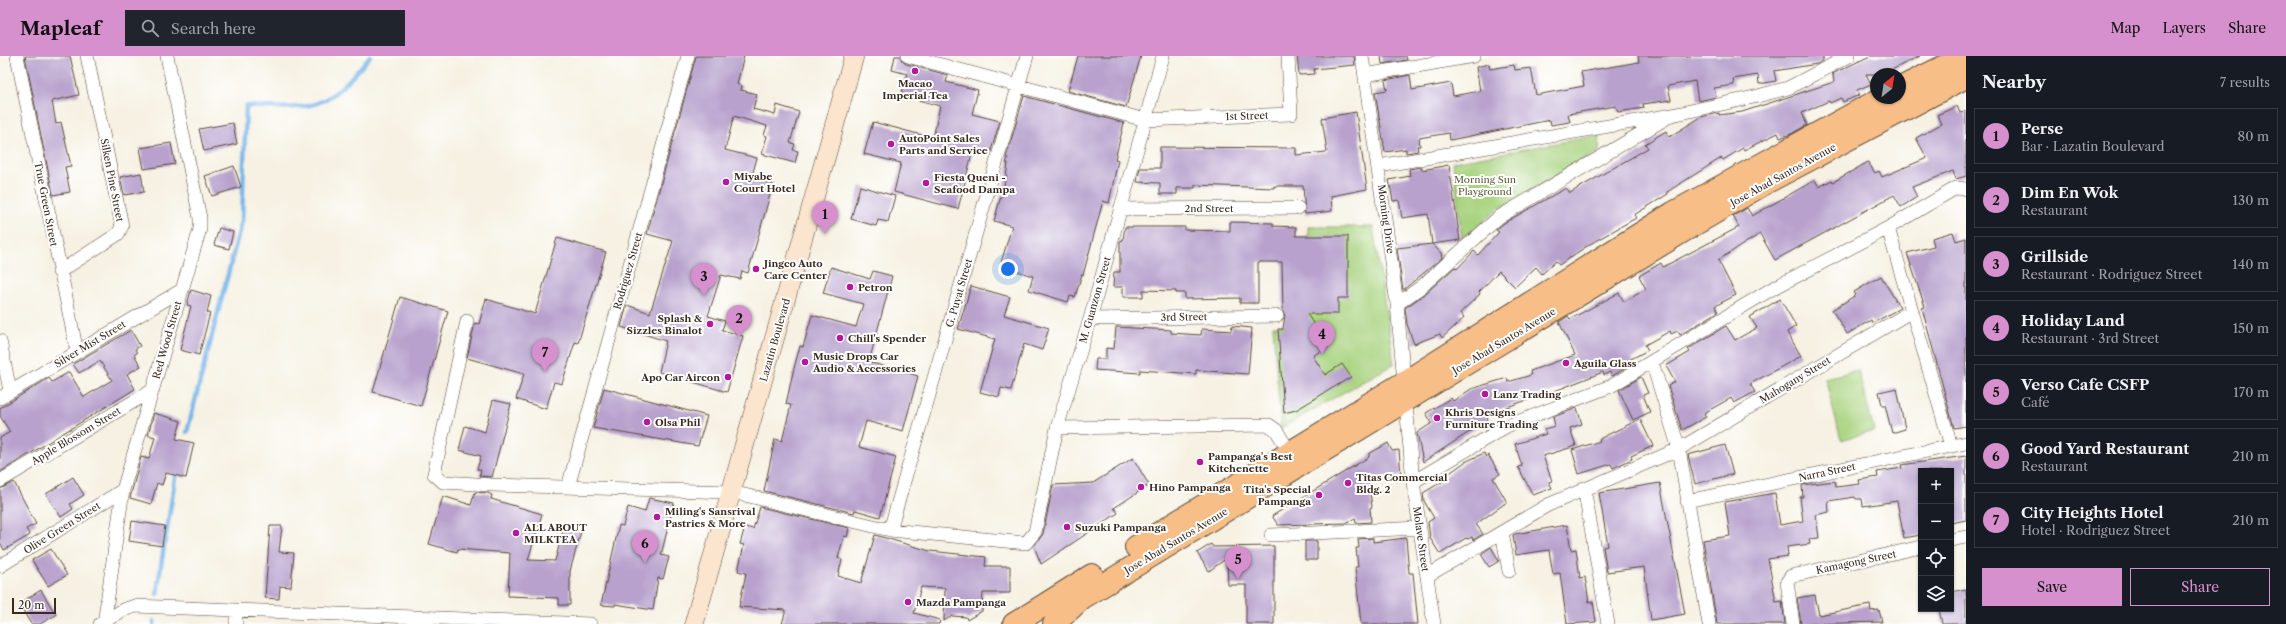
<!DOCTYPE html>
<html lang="en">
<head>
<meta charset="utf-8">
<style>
	body { margin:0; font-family:"Libre Caslon Text",serif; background:#20242c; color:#f1f3f6 }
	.controls { position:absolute; right:12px; bottom:12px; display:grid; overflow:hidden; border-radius:0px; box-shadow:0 1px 3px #0004 }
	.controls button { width:36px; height:36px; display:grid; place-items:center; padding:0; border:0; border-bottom:1px solid #363941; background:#171b24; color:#f1f3f6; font:20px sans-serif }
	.compass { position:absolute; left:1870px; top:12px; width:36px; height:36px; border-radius:50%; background:#171b24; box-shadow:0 1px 3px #0004; rotate:30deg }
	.scale { position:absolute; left:12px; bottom:10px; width:44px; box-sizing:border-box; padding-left:4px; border:2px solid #3b2a1e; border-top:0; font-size:11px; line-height:14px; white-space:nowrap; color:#3b2a1e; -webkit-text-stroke:3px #fff; paint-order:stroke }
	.you { position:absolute; left:1008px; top:213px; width:14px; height:14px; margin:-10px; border:3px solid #fff; border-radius:50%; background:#1a73e8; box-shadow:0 0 0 6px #1a73e833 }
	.badge { display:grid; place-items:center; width:26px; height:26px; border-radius:50%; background:#d690ce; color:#111; font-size:13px; font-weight:700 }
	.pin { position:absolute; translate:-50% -33px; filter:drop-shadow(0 1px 2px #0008) }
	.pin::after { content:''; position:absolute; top:21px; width:14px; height:12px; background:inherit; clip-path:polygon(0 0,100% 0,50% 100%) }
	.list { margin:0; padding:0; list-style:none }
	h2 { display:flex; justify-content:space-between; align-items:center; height:52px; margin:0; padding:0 16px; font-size:17px }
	h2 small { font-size:13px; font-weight:400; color:#9ea1a6 }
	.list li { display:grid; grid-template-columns:26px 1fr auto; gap:12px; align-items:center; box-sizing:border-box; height:56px; margin:0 8px 8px; padding:0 8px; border:1px solid #363941; border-radius:0px }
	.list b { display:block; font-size:15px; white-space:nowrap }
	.list p { margin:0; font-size:13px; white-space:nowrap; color:#9ea1a6 }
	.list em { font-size:13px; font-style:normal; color:#9ea1a6 }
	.actions { display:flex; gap:8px; padding:12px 16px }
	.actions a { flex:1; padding:9px 0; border:1px solid #d690ce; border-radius:0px; text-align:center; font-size:14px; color:#d690ce }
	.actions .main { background:#d690ce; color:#111 }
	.icon { flex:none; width:22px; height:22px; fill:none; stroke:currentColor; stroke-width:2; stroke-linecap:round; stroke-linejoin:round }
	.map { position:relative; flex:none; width:1966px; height:568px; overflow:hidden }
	header { display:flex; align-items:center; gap:24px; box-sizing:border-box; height:56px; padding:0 20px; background:#d690ce; color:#111 }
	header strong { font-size:19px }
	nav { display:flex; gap:22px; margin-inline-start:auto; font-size:14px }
	.search { width:280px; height:36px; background:#20242c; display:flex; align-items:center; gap:10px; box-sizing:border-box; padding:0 14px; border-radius:0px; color:#9ea1a6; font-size:15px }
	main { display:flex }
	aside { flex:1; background:#171b24 }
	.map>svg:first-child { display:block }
	.green { fill:#a8d37f; stroke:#727e4e }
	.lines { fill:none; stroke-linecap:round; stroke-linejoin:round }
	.stream { stroke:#75b5e9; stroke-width:4.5 }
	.building { fill:#b8a2cd }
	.street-casing { stroke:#57483b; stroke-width:14 }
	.secondary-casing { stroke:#57483b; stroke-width:20 }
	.highway-casing { stroke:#57483b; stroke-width:24 }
	.street { stroke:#fff; stroke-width:13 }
	.secondary { stroke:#fce5cf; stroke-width:19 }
	.highway { stroke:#f7be87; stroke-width:22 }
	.poi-dot { fill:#b5179e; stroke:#fff; stroke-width:1.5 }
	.labels { text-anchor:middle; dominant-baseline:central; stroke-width:4; stroke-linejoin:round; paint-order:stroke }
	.poi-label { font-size:10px; font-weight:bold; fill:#3b2a1e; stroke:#fff; text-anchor:start }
	.street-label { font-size:10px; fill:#3b2a1e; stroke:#fff }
	.park-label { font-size:10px; fill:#5c5d3b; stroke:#fff }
</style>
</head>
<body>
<header>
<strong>Mapleaf</strong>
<div class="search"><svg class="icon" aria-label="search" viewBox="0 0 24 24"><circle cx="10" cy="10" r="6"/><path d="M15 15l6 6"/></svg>Search here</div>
<nav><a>Map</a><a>Layers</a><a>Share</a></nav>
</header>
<main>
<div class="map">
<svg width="1966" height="568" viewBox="0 0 1966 568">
	<rect width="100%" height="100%" fill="#fff"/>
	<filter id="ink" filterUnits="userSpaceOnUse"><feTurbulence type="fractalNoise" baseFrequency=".025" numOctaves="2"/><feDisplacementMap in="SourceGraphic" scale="8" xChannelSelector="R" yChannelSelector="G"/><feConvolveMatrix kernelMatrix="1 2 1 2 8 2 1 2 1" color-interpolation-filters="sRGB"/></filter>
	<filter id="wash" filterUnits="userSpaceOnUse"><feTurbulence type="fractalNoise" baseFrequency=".012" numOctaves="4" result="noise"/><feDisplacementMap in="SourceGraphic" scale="16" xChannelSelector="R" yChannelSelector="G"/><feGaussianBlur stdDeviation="0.9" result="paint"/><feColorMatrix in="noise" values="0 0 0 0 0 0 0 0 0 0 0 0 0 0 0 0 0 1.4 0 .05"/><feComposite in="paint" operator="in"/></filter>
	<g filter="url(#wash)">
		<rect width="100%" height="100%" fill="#f6f1e2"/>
		<path class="green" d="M1600,79L1599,95L1498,153L1462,183L1453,106Z
			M1308,171H1373L1394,308L1281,372L1273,270L1308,268Z
			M1858,314L1874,375L1841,384L1825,322Z"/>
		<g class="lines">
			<path class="stream" d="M187,376L242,164L246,50C315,54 325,55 370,0
				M157,538C162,496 171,455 176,414
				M154,568V565"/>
		</g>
		<g id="blocks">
			<path class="building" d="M25,0H70L79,39L52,45L56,68L61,66L71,110L65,111L70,136L53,139Z
				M696,0H744L737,28L742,30L741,34L757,38L753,53L775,59L777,49L799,56L790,87L795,88L793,94L798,95L795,107L762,98L767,80L764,79L767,70L734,60L725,94L757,102L751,123L773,128L748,217L742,215L740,223L721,219L708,260L725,265L722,274L743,280L727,336L659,316L666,285L621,271L627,249L650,257L673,185L647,178Z
				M895,0H900L902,5L906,8L948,19L946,26L978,34L972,58L1000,65L990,98L973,94L958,153L894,136L901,107L864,98L873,66L933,82L940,50L901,39L907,18L892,14Z
				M1078,0H1141L1126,51L1068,35Z
				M1297,0H1354L1355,9L1314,13L1315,18L1299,19Z
				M1381,0H1406L1407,4L1382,8Z
				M1638,0H1823V4L1817,8L1774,15L1776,25L1759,28L1758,19L1733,23L1734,29L1714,32L1716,41L1698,45L1695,25L1668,30L1671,44L1643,48L1644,52L1618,56L1616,50L1568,58L1570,66L1551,69L1550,64L1450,84L1449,77L1419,82L1420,90H1417L1418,95L1406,97V93L1385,96L1375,36L1387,34L1385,24L1410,19L1412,34L1451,27L1453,40L1480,35L1476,11L1489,8L1490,13L1514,9L1515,14L1531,12L1536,39L1584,30L1581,16L1639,6Z
				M1870,0H1920L1883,18H1866L1871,28L1857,34L1859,39L1843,46L1841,42L1830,47L1829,45L1802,57L1807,69L1791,78L1780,82L1778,77L1744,94L1743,92L1723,104L1721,102L1667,136L1668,138L1634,159L1636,162L1590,188L1559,209L1556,205L1542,218L1536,211L1515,231L1499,215L1479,236L1480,238L1460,257L1464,262L1442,282L1440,278L1414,288L1407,268L1405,252L1426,237L1455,211L1457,213L1474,195L1478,199L1499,176L1496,174L1504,167L1566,132L1570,137L1648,92L1645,88L1666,75L1669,81L1701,61L1719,57V59L1742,56L1834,26L1833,19L1834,18H1832Z
				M1024,40L1124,67L1115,103L1118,104L1109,147L1103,145L1083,219L1082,218L1075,241L1070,240L1068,246L1029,234L1033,220L1000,210L1012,170L994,165L1006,122L1008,107H1006L1008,102H1006Z
				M1957,50L1960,57L1966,55V120L1956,123L1953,115L1912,131L1917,141L1901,151L1894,139L1775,204L1760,178L1718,204L1736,239L1715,250L1718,256L1680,279L1678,275L1671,278L1670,275L1645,289L1648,294L1631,303L1634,307L1612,320L1610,316L1604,319L1603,316L1560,333L1486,358L1488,364L1423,406L1417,377L1432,367L1426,357L1451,342L1453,345L1471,333L1507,322L1508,326L1531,319L1530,315L1575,299L1559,266L1568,260L1570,263L1619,237L1624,246L1646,233L1639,220L1661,207L1663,211L1739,171L1733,160L1747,152L1752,160L1815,124L1819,131L1832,124L1833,126L1868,106L1875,117L1879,115L1882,121L1927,102L1916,82L1941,68L1937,59Z
				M1356,56L1367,133L1331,140L1332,155L1305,158L1303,130H1274V132L1195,129V132H1177V138H1160V127L1137,126L1140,112H1160V91L1296,92V99L1327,96L1322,62Z
				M233,67L237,88L204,95L199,73Z
				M171,87L175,108L144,113L140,92Z
				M1449,109L1460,184L1432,188L1441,197L1442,202L1403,234L1397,192L1432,188L1428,158L1402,162L1399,144L1393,145L1389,124L1410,120L1409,113L1421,111L1422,114Z
				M234,110L241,131L212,140L205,120Z
				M141,117L144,136L124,139L120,121Z
				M860,130L895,140L888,166L878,164L876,170L851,163Z
				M1230,166L1273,167V170L1296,171V180H1348V242H1338V258H1307L1328,290L1313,300L1325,319L1342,308L1351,321L1296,354L1284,357L1278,273H1283L1285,260L1283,255L1282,206H1258V247H1240V242L1185,243V237H1176V235L1143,234V241H1123V231H1113L1114,216H1120V185L1123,184L1125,171H1185V174L1230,175Z
				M219,172L233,176L229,193L214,189Z
				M1953,176L1956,185L1966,182V370L1954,372L1922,252L1925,251L1907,197L1934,190L1932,182Z
				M557,182L606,196L578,287L575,286L562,328L554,326L546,353L516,343L524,318L467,302L475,267L479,268L486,243L535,258Z
				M831,211L870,223L873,215L892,220L869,306L918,320L903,375L866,365L859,391L896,401L880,461L855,454L854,457L764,435L775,383L782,385L791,349L786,348L793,316L800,290L803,291L812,259L856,271L863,248L823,237Z
				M1881,220L1900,252L1873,267L1871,264L1847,278L1832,254L1856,239L1854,236Z
				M971,230L1010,241L1004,259L1049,272L1042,294L1024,288L1011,334L1001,332L999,341L980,336L995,283L958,273Z
				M191,234L211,240L207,257H210L199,299L180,294L191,250L187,249Z
				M400,241L448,255L421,350L373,336Z
				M1780,243L1796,270L1787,276L1801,300L1750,328L1755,336L1734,347L1731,342L1704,357L1706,361L1682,374L1668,330L1675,326L1666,310L1690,296L1688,293L1726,270L1735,284L1757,272L1750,261Z
				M1232,270L1252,272L1248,318L1196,314V318L1140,314V317L1095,314L1096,303H1106V292L1114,293L1116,271L1171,274V277L1201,279L1202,273L1231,275Z
				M131,274L140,290L135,293L137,297L134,299L141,310L127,318L135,333L0,416V382L10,376L0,360V352L49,322L52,326L69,316L84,341L112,324L100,305L79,317L73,308Z
				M1641,321L1648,337L1643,339L1650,356L1633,364L1619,334Z
				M604,332L707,360L698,390L593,372Z
				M1897,332L1905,373L1892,377L1885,349H1882L1879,336Z
				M493,344L511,348L492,421L479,420L481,414L477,413L481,400L459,394L465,370L485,376Z
				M1577,352L1582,368L1570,372L1576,390L1543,400L1552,425L1549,426L1552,432L1533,439L1518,411L1522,410L1515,388L1546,378L1544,373L1555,370L1553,361Z
				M154,357L181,365L176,383L194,387L186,422L166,417L162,429L157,427L151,448L130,442L141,401L149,403L155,381L148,379Z
				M1640,363L1653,390L1631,400L1632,403L1613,412L1611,408L1579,418L1572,394L1600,385L1599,383Z
				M1388,387L1392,395L1399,394L1401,419L1368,422L1372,451L1370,452L1371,466L1356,467L1355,462L1346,467L1278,469L1272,460L1369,401V398Z
				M1725,389L1733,418L1695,428L1688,399Z
				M1484,397L1486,401L1488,399L1500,418L1493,422L1507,446L1476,468L1483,478L1473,484L1472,481L1468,483L1466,482L1440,498L1430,482L1428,466L1434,462L1424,445L1423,437L1445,424L1444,421L1465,406Z
				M1966,400V464L1951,467V415H1921V479L1904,482L1897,445L1863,450L1862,443H1856L1855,441L1828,445L1829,456L1816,459L1819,482L1809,483L1810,488L1787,491L1788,500L1768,503L1776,546L1782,545L1785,568H1717L1703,484L1730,480L1725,446L1775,437L1780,469L1803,465L1800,441H1803L1802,429L1835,425L1836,431L1860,428L1859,424L1878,421L1877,416L1902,412L1901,409Z
				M1133,402L1149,429L1114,452L1118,457L1041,508L1034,490L1043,478L1053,429L1093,427Z
				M73,421L84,439L70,448L73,453L61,461L46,438Z
				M14,426L36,468L26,473L30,479L4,494L0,486V433Z
				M1660,427L1685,558L1651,564L1644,511L1607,516L1603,491L1608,490L1599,437Z
				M475,436L488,437L492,439L491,443L542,458L528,504L555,505L565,467L582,472L570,515V549H559V542L508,540L510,497L458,493L457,496L429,488L443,440L471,449Z
				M649,442L674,447L661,499L669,501L663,523L658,522L653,554L615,548V550L601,549L619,469L623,470L628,451L645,456Z
				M760,451L849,472L847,481L844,480L838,502L842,504L838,520L861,527L875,479L930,495L986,501L985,510H1010V537H983L982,555L967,564L966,561L952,560L944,565L945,532L921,531L914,557L940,564L939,568H782L786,554L739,551L746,517L738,515L744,489L740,488L745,471L753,473Z
				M132,465L165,470L162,490L129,485Z
				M1567,469L1571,494L1576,493L1580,522L1585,521L1589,546L1593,545L1596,566L1567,568L1560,517L1553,518L1549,494L1516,499L1513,479L1515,478Z
				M270,470H282L279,496L294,497L291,531L280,530L279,543L265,542Z
				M1373,482V486L1406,482L1409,517H1413L1418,568H1361L1355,511H1358L1356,492H1359L1358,483Z
				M1305,485H1317V504H1305Z
				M1211,488L1213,491L1274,490V568H1246V529H1228L1227,502L1209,515L1197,497Z
				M1491,491L1499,505L1489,511L1481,498Z
				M51,493L67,519L48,530L32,504Z
				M1966,533V568H1942L1939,553H1951V536Z
				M41,534L56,559L40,568H31L19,548Z
				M1815,539L1819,559L1870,549L1871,555L1879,554L1882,566L1801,568L1797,542Z"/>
		</g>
	</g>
	<g filter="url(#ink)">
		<use href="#blocks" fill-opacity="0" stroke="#57483b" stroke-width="1"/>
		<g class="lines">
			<defs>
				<path id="street" d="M17,0L77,296
					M908,0L1145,64L1291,58L1288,0
					M1362,0L1397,248L1413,426L1434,568
					M1365,19L1474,0
					M1379,110L1672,59L1754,41L1788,32L1849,0
					M1120,153L1298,152
					M1888,172L1951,390
					M59,216L118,178L122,170L87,0
					M1397,248L1421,231L1499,161L1665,63
					M1090,263L1277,260
					M467,265L434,418L443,426L492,429L732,436L890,474L1026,487L1035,476L1057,372L1090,263L1163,0
					M0,285L10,335
					M1652,306L1679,393L1709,568
					M0,342L180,235
					M1057,372L1269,369L1276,374L1294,403
					M0,425L153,334
					M1413,426L1507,370L1611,330L1770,234L1888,172L1956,132L1966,133
					M568,431L688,0
					M1584,432L1608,568
					M1687,445L1966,387
					M890,474L1027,0
					M1502,476L1509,515
					M1271,479L1420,472
					M1951,484L1966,481
					M0,510L123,434
					M1427,520L1548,449L1679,393L1912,255
					M100,568L123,554L135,550L590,568
					M104,568L123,434L200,173V162L167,0
					M236,568V555
					M1793,568L1787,526L1791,520L1921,491"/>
				<path id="secondary" d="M694,568L854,0"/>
				<path id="highway" d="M1900,32L1965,0
					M1136,491L1405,326L1673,157L1882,42
					M1014,568L1092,519
					M1054,568L1082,542L1690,171L1769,125L1966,21"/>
			</defs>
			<use href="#street" class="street-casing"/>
			<use href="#secondary" class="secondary-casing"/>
			<use href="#highway" class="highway-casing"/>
			<use href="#street" class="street"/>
			<use href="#secondary" class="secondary"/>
			<use href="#highway" class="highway"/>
		</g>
	</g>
	<g class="poi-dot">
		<circle cx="915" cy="15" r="4"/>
		<circle cx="891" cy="88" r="4"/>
		<circle cx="726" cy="126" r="4"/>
		<circle cx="926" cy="127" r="4"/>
		<circle cx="756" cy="213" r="4"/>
		<circle cx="850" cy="231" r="4"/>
		<circle cx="710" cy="268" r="4"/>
		<circle cx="840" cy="282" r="4"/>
		<circle cx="805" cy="306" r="4"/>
		<circle cx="1566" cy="307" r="4"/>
		<circle cx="728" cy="321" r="4"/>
		<circle cx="1485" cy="338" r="4"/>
		<circle cx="1437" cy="362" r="4"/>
		<circle cx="647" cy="366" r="4"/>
		<circle cx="1200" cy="406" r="4"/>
		<circle cx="1348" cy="427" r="4"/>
		<circle cx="1141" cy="431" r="4"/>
		<circle cx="1319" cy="439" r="4"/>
		<circle cx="657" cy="461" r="4"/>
		<circle cx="1067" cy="471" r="4"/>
		<circle cx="516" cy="477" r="4"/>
		<circle cx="908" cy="546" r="4"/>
	</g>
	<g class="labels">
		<g class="poi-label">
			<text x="915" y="27" text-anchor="middle">Macao<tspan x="915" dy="12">Imperial Tea</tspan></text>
			<text x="899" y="82">AutoPoint Sales<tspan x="899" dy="12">Parts and Service</tspan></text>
			<text x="734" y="120">Miyabe<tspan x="734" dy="12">Court Hotel</tspan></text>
			<text x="934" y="121">Fiesta Queni -<tspan x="934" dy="12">Seafood Dampa</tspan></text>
			<text x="764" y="207">Jingco Auto<tspan x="764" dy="12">Care Center</tspan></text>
			<text x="858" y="231">Petron</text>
			<text x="702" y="262" text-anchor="end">Splash &amp;<tspan x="702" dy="12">Sizzles Binalot</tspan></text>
			<text x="848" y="282">Chill's Spender</text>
			<text x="813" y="300">Music Drops Car<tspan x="813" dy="12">Audio &amp; Accessories</tspan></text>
			<text x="1574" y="307">Aguila Glass</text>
			<text x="720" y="321" text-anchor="end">Apo Car Aircon</text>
			<text x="1493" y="338">Lanz Trading</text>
			<text x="1445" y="356">Khris Designs<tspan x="1445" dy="12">Furniture Trading</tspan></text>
			<text x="655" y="366">Olsa Phil</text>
			<text x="1208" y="400">Pampanga's Best<tspan x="1208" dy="12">Kitchenette</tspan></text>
			<text x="1356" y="421">Titas Commercial<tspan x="1356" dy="12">Bldg. 2</tspan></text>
			<text x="1149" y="431">Hino Pampanga</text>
			<text x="1311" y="433" text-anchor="end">Tita's Special<tspan x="1311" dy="12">Pampanga</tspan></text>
			<text x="665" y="455">Miling's Sansrival<tspan x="665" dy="12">Pastries &amp; More</tspan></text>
			<text x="524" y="471">ALL ABOUT<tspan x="524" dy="12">MILKTEA</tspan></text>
			<text x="1075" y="471">Suzuki Pampanga</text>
			<text x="916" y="546">Mazda Pampanga</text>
		</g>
		<g class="street-label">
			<text transform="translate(1247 60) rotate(-2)">1st Street</text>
			<text transform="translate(1783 119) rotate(-29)">Jose Abad Santos Avenue</text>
			<text transform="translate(112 124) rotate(79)">Silken Pine Street</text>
			<text transform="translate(46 148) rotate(79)">True Green Street</text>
			<text x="1209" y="152">2nd Street</text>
			<text transform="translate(1386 163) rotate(82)">Morning Drive</text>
			<text transform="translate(628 215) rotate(-74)">Rodriguez Street</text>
			<text transform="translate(959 237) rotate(-74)">G. Puyat Street</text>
			<text transform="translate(1095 244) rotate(-74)">M. Guanzon Street</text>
			<text transform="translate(1184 261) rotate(-1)">3rd Street</text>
			<text transform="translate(167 284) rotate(-74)">Red Wood Street</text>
			<text transform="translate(775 284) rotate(-74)">Lazatin Boulevard</text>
			<text transform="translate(1504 285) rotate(-31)">Jose Abad Santos Avenue</text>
			<text transform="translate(90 288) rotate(-31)">Silver Mist Street</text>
			<text transform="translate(1795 324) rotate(-31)">Mahogany Street</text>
			<text transform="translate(76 380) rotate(-31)">Apple Blossom Street</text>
			<text transform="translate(1827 416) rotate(-12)">Narra Street</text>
			<text transform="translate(62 472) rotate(-32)">Olive Green Street</text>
			<text transform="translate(1421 483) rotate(82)">Molave Street</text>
			<text transform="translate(1176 485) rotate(-31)">Jose Abad Santos Avenue</text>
			<text transform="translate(1856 506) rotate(-12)">Kamagong Street</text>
		</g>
		<g class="park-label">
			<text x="1485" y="123">Morning Sun<tspan x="1485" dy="12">Playground</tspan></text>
		</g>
	</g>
</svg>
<div class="controls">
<button>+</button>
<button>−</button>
<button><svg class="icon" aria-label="locate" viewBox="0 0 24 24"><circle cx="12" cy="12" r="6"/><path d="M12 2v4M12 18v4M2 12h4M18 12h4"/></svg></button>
<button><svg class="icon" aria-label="layers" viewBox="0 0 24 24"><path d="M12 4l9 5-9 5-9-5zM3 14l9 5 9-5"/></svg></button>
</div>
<svg class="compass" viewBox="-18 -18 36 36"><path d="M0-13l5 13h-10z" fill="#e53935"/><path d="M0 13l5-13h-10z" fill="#9ea1a6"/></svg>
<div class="scale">20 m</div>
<div class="you"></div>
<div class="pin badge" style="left:825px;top:178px">1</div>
<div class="pin badge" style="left:739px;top:282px">2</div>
<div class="pin badge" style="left:704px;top:240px">3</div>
<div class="pin badge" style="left:1322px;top:298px">4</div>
<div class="pin badge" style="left:1238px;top:523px">5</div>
<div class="pin badge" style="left:645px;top:507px">6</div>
<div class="pin badge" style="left:545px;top:316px">7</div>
</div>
<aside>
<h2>Nearby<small>7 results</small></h2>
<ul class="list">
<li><span class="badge">1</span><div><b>Perse</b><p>Bar · Lazatin Boulevard</p></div><em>80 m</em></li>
<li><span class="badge">2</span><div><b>Dim En Wok</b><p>Restaurant</p></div><em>130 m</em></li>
<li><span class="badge">3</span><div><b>Grillside</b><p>Restaurant · Rodriguez Street</p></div><em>140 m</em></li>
<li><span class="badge">4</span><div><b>Holiday Land</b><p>Restaurant · 3rd Street</p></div><em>150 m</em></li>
<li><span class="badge">5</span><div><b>Verso Cafe CSFP</b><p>Café</p></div><em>170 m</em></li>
<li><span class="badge">6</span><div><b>Good Yard Restaurant</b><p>Restaurant</p></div><em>210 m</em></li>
<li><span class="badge">7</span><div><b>City Heights Hotel</b><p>Hotel · Rodriguez Street</p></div><em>210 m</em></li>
</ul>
<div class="actions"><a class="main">Save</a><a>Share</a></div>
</aside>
</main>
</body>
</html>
